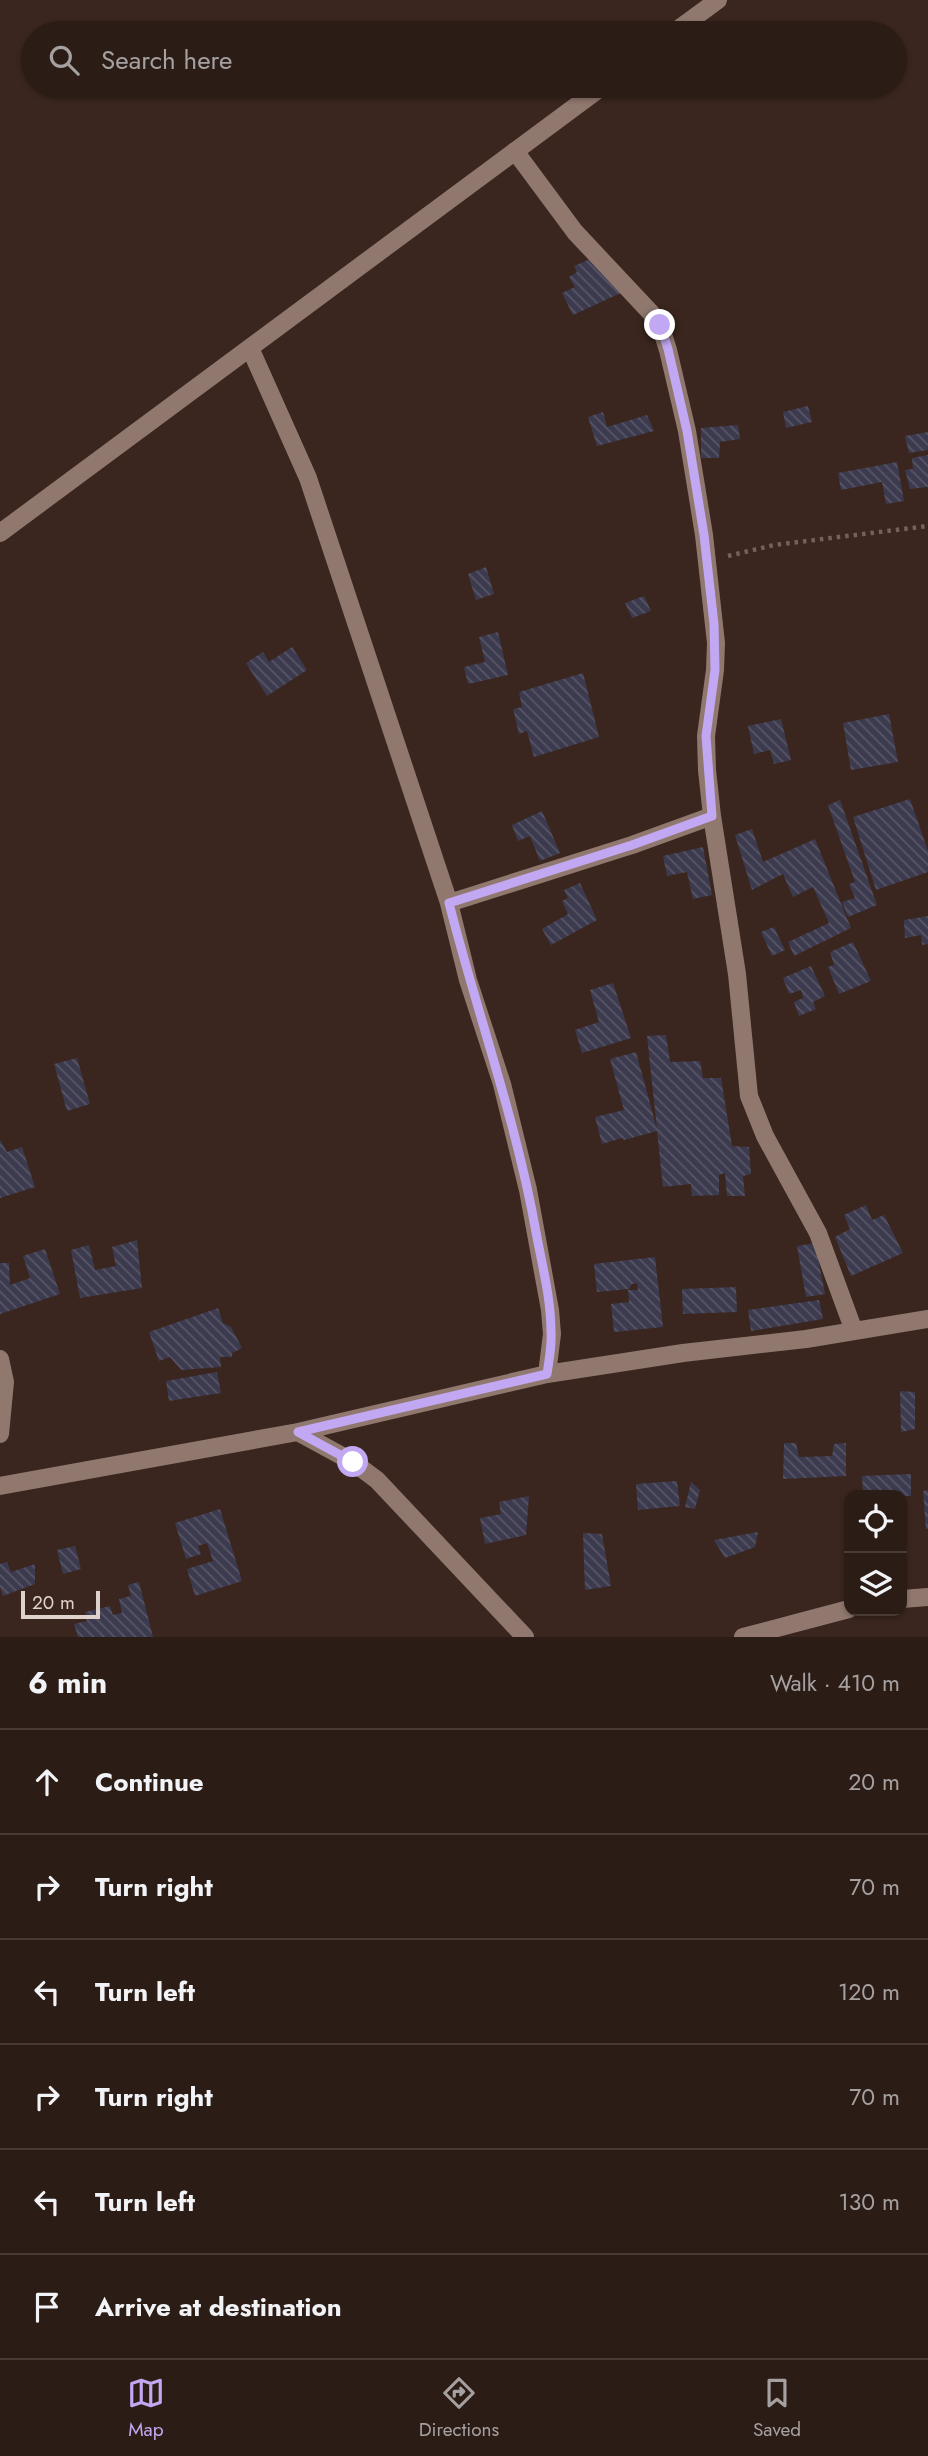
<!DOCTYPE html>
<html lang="en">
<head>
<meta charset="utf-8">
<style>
	body { margin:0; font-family:Jost,sans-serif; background:#382923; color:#f1f3f6 }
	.controls { position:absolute; right:21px; bottom:21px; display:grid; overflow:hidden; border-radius:14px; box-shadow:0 2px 5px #0004 }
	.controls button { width:63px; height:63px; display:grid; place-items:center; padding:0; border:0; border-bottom:2px solid #483a35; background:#2c1c16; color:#f1f3f6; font:35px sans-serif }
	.scale { position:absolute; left:21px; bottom:18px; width:79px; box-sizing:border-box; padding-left:7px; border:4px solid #dfd1cc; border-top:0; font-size:19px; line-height:24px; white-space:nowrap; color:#dfd1cc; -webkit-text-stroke:5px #3a261e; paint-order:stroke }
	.stop { position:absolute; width:21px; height:21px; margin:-16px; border:5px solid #c2a8f2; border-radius:50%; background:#fff }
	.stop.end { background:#c2a8f2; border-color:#fff; box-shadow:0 2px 7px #0008 }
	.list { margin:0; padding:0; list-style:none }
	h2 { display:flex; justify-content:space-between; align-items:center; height:91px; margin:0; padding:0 28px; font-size:30px }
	h2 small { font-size:23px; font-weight:400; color:#a6a1a1 }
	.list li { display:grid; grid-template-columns:46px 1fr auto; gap:21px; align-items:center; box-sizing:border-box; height:105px; padding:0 28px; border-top:2px solid #483a35 }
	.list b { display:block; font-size:26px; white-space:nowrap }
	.list em { font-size:23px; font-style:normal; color:#a6a1a1 }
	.icon { flex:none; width:38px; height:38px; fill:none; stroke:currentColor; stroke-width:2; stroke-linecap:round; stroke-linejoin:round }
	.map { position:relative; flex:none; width:928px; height:1637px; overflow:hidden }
	.search { position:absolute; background:#2c1c16; box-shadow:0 2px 5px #0004; left:21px; right:21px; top:21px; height:77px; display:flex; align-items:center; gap:18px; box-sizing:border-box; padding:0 24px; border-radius:38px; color:#a6a1a1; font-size:26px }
	.sheet { height:721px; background:#2c1c16 }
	nav { display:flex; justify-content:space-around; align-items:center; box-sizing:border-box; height:98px; border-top:2px solid #483a35; background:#2c1c16; font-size:19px; color:#a6a1a1 }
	nav a { display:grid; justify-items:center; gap:4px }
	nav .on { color:#c2a8f2 }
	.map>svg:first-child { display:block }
	.building { fill:url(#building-back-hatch) }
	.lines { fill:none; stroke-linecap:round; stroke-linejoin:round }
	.path { stroke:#73615a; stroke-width:4.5; stroke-dasharray:3.5 5; stroke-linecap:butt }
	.minor { stroke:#90786e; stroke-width:18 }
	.tertiary { stroke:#90786e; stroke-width:18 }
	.route { stroke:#c2a8f2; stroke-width:9 }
</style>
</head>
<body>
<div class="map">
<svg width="928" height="1637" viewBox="0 0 928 1637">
	<defs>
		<pattern id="building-back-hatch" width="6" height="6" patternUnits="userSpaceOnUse" patternTransform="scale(1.75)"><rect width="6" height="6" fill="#3c3a4e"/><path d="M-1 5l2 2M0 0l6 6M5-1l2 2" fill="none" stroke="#585566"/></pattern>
	</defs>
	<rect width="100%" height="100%" fill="#3a261e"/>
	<path class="building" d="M604,253L623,292L573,315L562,293L575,287L569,277L577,272L574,266Z
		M808,406L812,422L786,428L783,412Z
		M603,412L607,427L647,415L654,431L597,446L588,417Z
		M738,425L740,439L720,442L719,458H701V428Z
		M928,432V450L909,453L905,436Z
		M928,455V487L910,489L905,470L913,469L912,458Z
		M897,462L904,501L886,504L882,482L841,490L838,473Z
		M486,567L494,594L476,600L468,574Z
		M644,596L651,611L632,618L625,603Z
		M498,632L508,675L468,684L464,667L485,662L479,637Z
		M292,647L307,670L267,696L246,663L263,652L269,662Z
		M583,673L599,737L534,757L527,731L519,734L513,709L522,707L519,692Z
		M889,714L898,762L851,770L843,723Z
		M781,719L791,760L774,764L770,750L754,754L748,726Z
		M910,799L928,851V872L876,890L853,817Z
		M840,800L877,905L848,917L842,902L855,898L849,884L855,882L828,805Z
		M542,811L560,853L540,861L530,836L518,841L512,825Z
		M752,829L763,862L815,839L851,928L794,956L788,942L829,923L813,887L793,897L783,874L752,890L735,835Z
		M703,847L712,895L693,899L687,872L667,876L663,856Z
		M580,883L597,920L551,945L542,929L568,914L562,901L568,898L564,890Z
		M928,916V944L922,945L921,935L905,938L904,920Z
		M774,927L785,950L772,956L761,932Z
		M853,942L871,981L839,994L828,967L834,965L830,952Z
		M811,966L825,996L813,1002L816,1009L799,1016L794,1002L803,998L801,990L789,994L783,978Z
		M613,983L631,1038L582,1053L575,1030L599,1022L590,990Z
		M666,1035L670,1062L700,1061L703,1078H721L732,1146L749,1147L751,1174L743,1176L745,1196H727L725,1173L719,1175V1195L692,1196L691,1184L663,1187L657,1131L624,1140L622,1138L602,1144L595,1117L624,1110L610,1059L636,1052L657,1129L647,1036Z
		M77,1058L90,1104L67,1111L54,1064Z
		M0,1140L7,1152L22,1147L35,1187L0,1198Z
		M866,1205L872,1220L884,1215L903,1253L851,1276L835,1237L850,1229L844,1215Z
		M137,1240L142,1288L80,1298L71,1250L89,1245L95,1270L116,1266L112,1247Z
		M815,1243L825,1294L806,1297L797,1246Z
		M45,1249L60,1294L0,1314V1263H9L10,1285L30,1278L23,1256Z
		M655,1257L663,1327L614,1332L611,1304L629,1302L628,1290H638L637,1283L632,1284L629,1289L597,1292L594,1264Z
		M736,1287L737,1312L683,1314L682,1289Z
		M819,1300L823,1319L751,1331L748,1310Z
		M218,1308L223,1323L231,1327L242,1348L232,1353V1357H220L221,1367L181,1370L170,1357L159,1361L149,1332Z
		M217,1372L221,1393L169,1401L166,1381Z
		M900,1391L915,1392V1429L901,1432Z
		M784,1443H796L799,1457L832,1456L834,1444L846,1443V1476L783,1479Z
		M911,1474V1496L863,1495L862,1476Z
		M677,1481L680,1506L638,1510L636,1484Z
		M691,1482L700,1490L695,1509L685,1507Z
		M928,1490V1529H926L923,1491Z
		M529,1496L526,1535L485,1544L480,1518L501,1514L499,1502Z
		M220,1509L242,1581L195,1596L187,1569L213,1561L207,1543L198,1546L201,1554L186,1559L175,1523Z
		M758,1532L755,1547L725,1558L714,1540Z
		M583,1533L602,1534L611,1586L585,1590Z
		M75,1546L81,1569L63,1574L57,1550Z
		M7,1562L11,1572L35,1564V1584L3,1596L0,1587V1564Z
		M139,1582L153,1637H78L74,1624L87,1621L85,1612L110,1606L113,1615L122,1613L119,1599L131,1596L128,1585Z"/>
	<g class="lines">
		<path class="path" d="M728,556L774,545L928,526"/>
		<path class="minor" d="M515,151L575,232L651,313L660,325L668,350L687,431L704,535L716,643L715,670L706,736L707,770L712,816L737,974L749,1096L765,1136L818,1233L854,1331
			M250,348L308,478L449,903L468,980L502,1084L528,1190L550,1310L552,1334L547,1374
			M449,903L632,845L712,816
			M0,1359L5,1382L0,1434
			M298,1432L353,1462L377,1480L525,1637
			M0,1486L298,1432L547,1374L683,1353L806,1339L928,1319
			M902,1599L928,1597
			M743,1637L849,1609"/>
		<path class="tertiary" d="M673,33L718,0
			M0,533L603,86"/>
	</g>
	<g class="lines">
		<path class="route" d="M353,1462L298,1432L547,1374C549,1360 552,1346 551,1332C551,1298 542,1265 536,1232C516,1120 477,1013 449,903L632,845L712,816L706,736L715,670L714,624L704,535L687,431L668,349L660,325"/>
	</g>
</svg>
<div class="controls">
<button><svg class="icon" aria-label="locate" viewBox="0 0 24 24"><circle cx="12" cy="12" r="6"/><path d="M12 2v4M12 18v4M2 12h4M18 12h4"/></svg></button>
<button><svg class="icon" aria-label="layers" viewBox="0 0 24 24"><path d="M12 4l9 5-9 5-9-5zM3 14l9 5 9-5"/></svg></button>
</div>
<div class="scale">20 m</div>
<div class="stop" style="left:353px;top:1462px"></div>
<div class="stop end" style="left:660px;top:325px"></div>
<div class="search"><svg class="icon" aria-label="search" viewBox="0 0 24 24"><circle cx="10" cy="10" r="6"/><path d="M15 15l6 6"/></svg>Search here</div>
</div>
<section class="sheet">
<h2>6 min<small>Walk · 410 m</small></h2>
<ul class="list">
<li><svg class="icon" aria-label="ahead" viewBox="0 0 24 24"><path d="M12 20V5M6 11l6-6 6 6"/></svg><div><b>Continue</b></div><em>20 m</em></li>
<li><svg class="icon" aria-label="right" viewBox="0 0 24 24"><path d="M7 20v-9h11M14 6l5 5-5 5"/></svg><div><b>Turn right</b></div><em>70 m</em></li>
<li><svg class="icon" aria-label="left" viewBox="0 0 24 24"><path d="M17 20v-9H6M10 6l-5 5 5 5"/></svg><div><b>Turn left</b></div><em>120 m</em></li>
<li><svg class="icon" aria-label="right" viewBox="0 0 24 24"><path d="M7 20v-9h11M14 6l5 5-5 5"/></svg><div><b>Turn right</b></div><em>70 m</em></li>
<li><svg class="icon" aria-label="left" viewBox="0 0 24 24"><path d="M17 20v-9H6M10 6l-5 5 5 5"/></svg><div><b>Turn left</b></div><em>130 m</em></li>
<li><svg class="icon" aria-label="arrive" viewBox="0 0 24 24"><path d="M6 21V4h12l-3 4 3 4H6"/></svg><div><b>Arrive at destination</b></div></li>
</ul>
</section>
<nav>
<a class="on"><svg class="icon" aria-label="map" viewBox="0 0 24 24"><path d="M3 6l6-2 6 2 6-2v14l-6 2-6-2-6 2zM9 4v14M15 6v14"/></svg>Map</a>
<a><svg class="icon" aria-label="directions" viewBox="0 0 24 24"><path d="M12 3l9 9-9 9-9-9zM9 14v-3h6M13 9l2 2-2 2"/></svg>Directions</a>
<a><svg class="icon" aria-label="saved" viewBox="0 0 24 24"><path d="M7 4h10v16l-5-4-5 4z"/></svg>Saved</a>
</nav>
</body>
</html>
